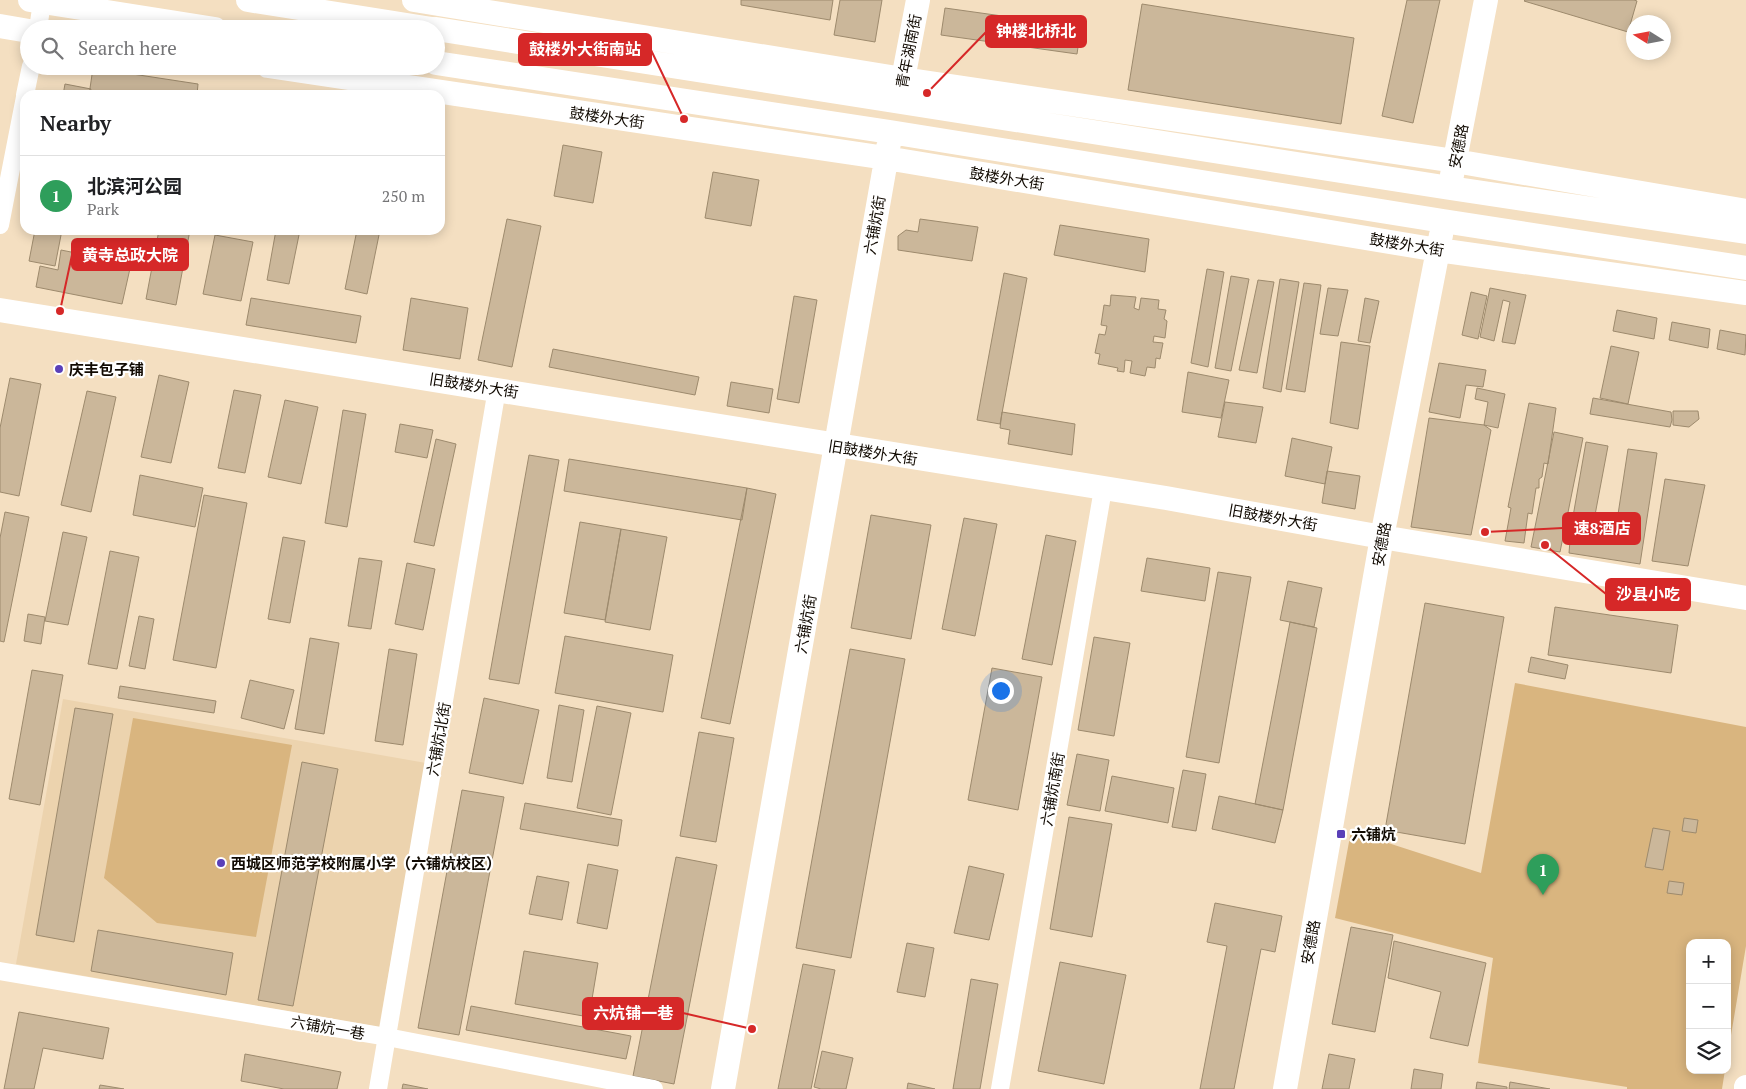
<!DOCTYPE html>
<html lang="en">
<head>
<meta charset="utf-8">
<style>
	body { margin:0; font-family:"PT Serif","Noto Sans SC",serif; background:#f6f6f6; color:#202124 }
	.controls { position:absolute; right:15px; bottom:15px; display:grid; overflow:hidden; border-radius:10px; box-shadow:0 2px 12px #0003 }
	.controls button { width:45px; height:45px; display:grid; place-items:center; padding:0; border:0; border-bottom:1px solid #e0e0e0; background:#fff; color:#202124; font:25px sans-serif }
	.compass { position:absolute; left:1626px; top:15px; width:45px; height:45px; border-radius:50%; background:#fff; box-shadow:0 2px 12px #0003; rotate:281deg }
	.you { position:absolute; left:1000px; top:690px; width:18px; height:18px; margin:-12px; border:4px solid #fff; border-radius:50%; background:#1a73e8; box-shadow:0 0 0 8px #1a73e833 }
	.badge { display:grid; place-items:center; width:32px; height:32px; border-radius:50%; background:#5a40b8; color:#fff; font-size:16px; font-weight:700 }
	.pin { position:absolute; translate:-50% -41px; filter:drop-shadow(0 1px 2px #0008) }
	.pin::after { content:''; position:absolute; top:26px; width:18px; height:15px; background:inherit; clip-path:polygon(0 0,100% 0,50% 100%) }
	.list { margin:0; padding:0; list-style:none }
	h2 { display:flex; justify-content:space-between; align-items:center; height:65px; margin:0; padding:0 20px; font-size:21px }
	h2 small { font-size:16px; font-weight:400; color:#757577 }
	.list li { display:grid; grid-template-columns:32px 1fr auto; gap:15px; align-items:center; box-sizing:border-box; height:80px; padding:0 20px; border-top:1px solid #e0e0e0 }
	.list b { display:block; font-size:19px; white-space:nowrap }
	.list p { margin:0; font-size:16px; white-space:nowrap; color:#757577 }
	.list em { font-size:16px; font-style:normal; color:#757577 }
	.icon { flex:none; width:28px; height:28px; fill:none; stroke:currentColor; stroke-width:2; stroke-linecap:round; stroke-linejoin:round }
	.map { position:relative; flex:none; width:1746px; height:1089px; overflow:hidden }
	.search { position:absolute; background:#fff; box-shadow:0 2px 12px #0003; left:20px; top:20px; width:425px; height:55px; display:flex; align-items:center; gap:12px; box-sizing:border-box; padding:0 18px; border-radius:28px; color:#757577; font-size:19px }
	.panel { position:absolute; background:#fff; box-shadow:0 2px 12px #0003; left:20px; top:90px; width:425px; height:145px; border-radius:15px }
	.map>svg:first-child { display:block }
	.built { fill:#ecd3ae }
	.green { fill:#d9b57f }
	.building { fill:#cbb79a; stroke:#9d8a6d }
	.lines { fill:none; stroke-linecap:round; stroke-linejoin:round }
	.street { stroke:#fff; stroke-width:18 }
	.secondary { stroke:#fff; stroke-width:24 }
	.poi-dot { fill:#5a40b8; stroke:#fff; stroke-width:2 }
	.labels { text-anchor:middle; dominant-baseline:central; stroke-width:4.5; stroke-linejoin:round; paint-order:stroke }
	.street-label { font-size:15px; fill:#110a02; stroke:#fff }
	.poi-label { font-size:15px; font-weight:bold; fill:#110a02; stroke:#fff; text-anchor:start }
	.leader { fill:none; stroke:#d62828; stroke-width:2 }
	.callout-dot { fill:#d62828; stroke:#fff; stroke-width:2 }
	.callout { fill:#d62828; stroke:#d62828; stroke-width:2 }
	.callout-label { font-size:16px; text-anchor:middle; font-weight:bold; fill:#fff }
</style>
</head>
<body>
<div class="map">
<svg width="1746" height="1089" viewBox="0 0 1746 1089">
	<rect width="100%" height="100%" fill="#f4dfc1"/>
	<path class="built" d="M63,699L426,763L379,1027L16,964Z"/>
	<path class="green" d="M1515,683L1746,727V946L1727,1059V943H1690V1070H1725L1722,1089H1627V1087L1478,1063L1493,958L1335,918L1351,831L1481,873Z
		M133,718L292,745L256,937L157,923L104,878Z"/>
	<path class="building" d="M741,0H833L830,20L741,5Z
		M840,0H882L875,42L834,35Z
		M1407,0H1440L1413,123L1382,116Z
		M1525,0H1634L1637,1L1628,32L1524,1Z
		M1142,4L1354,38L1341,124L1128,90Z
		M945,8L1081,27L1077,54L941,35Z
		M93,68L198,84L197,95H89Z
		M65,84L91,89L89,95H63Z
		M563,145L602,152L593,203L554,196Z
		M713,172L759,180L751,226L705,218Z
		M507,219L541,226L512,367L478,360Z
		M920,219L978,227L972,261L898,250V236L906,230L918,232Z
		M1060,225L1149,239L1145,272L1054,255Z
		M35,230H62L55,266L29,261Z
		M159,230H190L176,305L146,299Z
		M276,230H300L289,284L267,280Z
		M357,230H380L367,294L345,289Z
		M215,235L253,242L241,301L203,294Z
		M61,250L131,264L122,304L36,287L40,266L58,270Z
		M1207,269L1224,272L1208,367L1191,363Z
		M1004,273L1027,278L1000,424L977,420Z
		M1231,276L1249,279L1231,371L1215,368Z
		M1280,279L1299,282L1281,392L1263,388Z
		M1258,280L1274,282L1257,373L1239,370Z
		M1304,283L1321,285L1305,392L1286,389Z
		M1328,288L1348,290L1338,336L1320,334Z
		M1490,288L1526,295L1515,344L1502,342L1510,302L1503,300L1494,341L1480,337Z
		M1471,292L1487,296L1478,339L1462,335Z
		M1111,295L1136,297L1134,308L1139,310L1141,298L1159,300L1158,309L1166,310L1164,319L1167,321L1165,338L1154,336L1153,342L1163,343L1160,359L1156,358L1155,368L1147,367L1145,376L1130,373L1132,361L1125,360L1124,372L1117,371L1118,368L1098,364L1100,354L1095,353L1099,334L1105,335L1107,326L1101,325L1104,305L1110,306Z
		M794,296L817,300L799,403L777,399Z
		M251,298L361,316L356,343L246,325Z
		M411,298L468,308L460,359L403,350Z
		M1365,298L1379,301L1370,343L1358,341Z
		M1617,310L1657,318L1654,339L1613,331Z
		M1672,322L1710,329L1708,348L1669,340Z
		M1720,330L1746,335L1745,355L1717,349Z
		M1341,342L1370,346L1358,429L1330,423Z
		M1611,346L1639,352L1628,404L1600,398Z
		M553,349L699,377L695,395L549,367Z
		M1439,363L1486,370L1483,387L1466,385L1460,418L1429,412Z
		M1188,372L1229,380L1221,418L1182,412Z
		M159,375L189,382L171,463L141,457Z
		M10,378L41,384L19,496L0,492V428Z
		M731,382L773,389L769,413L727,406Z
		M1477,388L1505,394L1498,428L1484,425L1488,402L1475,399Z
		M234,390L261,395L245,473L218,468Z
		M87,391L116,397L91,512L61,505Z
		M1593,398L1671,412L1672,420L1670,427L1590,414Z
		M285,400L318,407L301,484L268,477Z
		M1225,402L1263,407L1256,443L1218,437Z
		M1529,403L1556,408L1548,464L1544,463L1542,477L1539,479V488H1536L1532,514L1528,513L1524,543L1505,541L1511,508L1508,507Z
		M343,410L366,414L347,527L325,523Z
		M1673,411H1698L1699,419L1689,427L1673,425Z
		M1002,412L1075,424L1072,455L1008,444L1010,430L1000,428Z
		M1429,418L1484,425L1491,430L1471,535L1411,527Z
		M400,424L433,430L427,458L395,452Z
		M1554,432L1583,438L1560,552L1531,547Z
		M1292,438L1332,447L1325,484L1285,476Z
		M436,439L456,444L434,546L414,542Z
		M1586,442L1608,446L1592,531L1571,528Z
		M1628,449L1657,453L1640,564L1569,553L1571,528L1615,534Z
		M529,455L559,460L519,684L489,679Z
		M569,459L747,488L742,520L564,491Z
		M1327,471L1360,476L1355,509L1322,503Z
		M140,475L203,488L195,527L133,515Z
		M1665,479L1705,485L1688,566L1652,561Z
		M747,488L776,494L730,724L701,718Z
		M204,495L247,503L216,668L173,660Z
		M5,512L29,517L4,642L0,641V538Z
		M871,515L931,525L911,639L851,628Z
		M964,518L997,524L975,636L942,629Z
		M580,522L621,529L605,620L564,613Z
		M621,529L667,537L650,630L605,622Z
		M63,532L87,537L68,625L45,621Z
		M1046,535L1076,541L1052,665L1022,659Z
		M283,537L305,541L290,623L268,619Z
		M110,551L139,557L117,669L88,664Z
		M359,558L382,561L371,629L348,626Z
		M1147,558L1210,568L1205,601L1141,591Z
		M407,563L435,569L423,630L395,624Z
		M1218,572L1251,577L1219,763L1186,757Z
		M1288,581L1322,588L1314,627L1280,620Z
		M1425,603L1504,617L1465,844L1385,830Z
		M1555,607L1678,625L1671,673L1548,655Z
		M28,614L45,617L41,644L24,641Z
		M139,616L154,619L145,669L129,666Z
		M1290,622L1317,628L1283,810L1255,804Z
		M565,636L673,655L663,712L555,693Z
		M1094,637L1130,643L1114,736L1078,730Z
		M310,638L339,643L324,734L295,729Z
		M389,649L417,654L403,745L375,741Z
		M850,649L905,659L851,958L796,948Z
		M1531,657L1568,665L1565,679L1528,672Z
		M992,668L1042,677L1018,810L968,800Z
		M32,670L63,675L40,805L9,799Z
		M250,680L294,690L284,729L241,718Z
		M120,686L216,701L214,713L118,698Z
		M484,698L539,710L523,784L469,773Z
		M559,705L584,710L572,782L547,778Z
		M597,706L631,713L611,815L577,808Z
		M75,708L113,714L74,942L36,935Z
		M699,732L734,738L716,842L680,836Z
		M1077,754L1109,760L1100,811L1067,805Z
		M302,762L338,769L293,1006L258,1000Z
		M1183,770L1206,774L1196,831L1172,827Z
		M1112,776L1174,788L1168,823L1105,811Z
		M462,790L504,797L459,1035L418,1028Z
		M1219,796L1283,810L1275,843L1212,829Z
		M525,803L622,820L618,846L520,829Z
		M1069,817L1112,824L1092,937L1050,929Z
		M1684,818L1698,820L1696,833L1682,831Z
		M1653,828L1670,831L1663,870L1645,867Z
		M676,857L717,865L674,1084L633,1076Z
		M588,864L618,870L607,929L577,923Z
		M969,866L1004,874L989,940L954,933Z
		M537,876L569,882L562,920L529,914Z
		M1669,881L1684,883L1682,895L1667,893Z
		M1215,903L1282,916L1275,952L1261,949L1234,1089H1200L1227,946L1207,942Z
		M1351,927L1393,935L1375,1032L1332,1024Z
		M98,930L233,953L226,995L91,971Z
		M1394,941L1486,963L1468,1046L1430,1038L1441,992L1388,978Z
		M907,943L934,948L925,997L897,992Z
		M524,951L598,963L589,1017L515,1004Z
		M1060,962L1126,975L1104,1084L1038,1071Z
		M803,964L835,970L811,1089H778Z
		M971,979L998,984L980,1089H953Z
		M471,1006L631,1036L626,1059L466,1030Z
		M19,1012L109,1028L103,1059L43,1048L34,1089H4Z
		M822,1051L853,1058L846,1089H821L814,1087Z
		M245,1054L341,1072L337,1089H284L241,1081Z
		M1329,1054L1355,1059L1349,1089H1322Z
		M1414,1069L1443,1074L1441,1089H1411Z
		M1477,1082L1507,1087V1089H1476Z
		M1510,1082L1550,1089H1509Z
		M908,1083L935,1089H907Z
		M403,1084L428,1089H402Z
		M100,1085L124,1089H99Z"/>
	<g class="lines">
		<path class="street" d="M38,29L42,2
			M25,95L31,66
			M0,225L25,97
			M0,971L387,1037L654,1089
			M378,1089L497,389
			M1000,1089L1103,489"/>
		<path class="secondary" d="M30,0L215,29
			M248,0L432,29
			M414,0L903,79L1455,161L1746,211
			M0,26L29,31
			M436,29L1450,188L1746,232
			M436,63L890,132L1443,221L1746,268
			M268,66L886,158L1438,250L1746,293
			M900,95L918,0
			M1452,175L1486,0
			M0,310L1166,498L1382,537L1746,598
			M723,1089L889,143
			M1285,1089L1382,537L1441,235
			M1746,1089V1087"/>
	</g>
	<g class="poi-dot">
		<circle cx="59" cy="369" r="5"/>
		<rect x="1336" y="829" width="10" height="10" rx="2.5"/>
		<circle cx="221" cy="863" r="5"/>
	</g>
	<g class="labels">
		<g class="street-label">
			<text transform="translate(908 51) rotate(-79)">青年湖南街</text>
			<text transform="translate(607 117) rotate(8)">鼓楼外大街</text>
			<text transform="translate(1458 146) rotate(-79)">安德路</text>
			<text transform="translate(1007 178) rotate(9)">鼓楼外大街</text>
			<text transform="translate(874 225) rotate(-80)">六铺炕街</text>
			<text transform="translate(1407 244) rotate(9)">鼓楼外大街</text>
			<text transform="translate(474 385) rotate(9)">旧鼓楼外大街</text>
			<text transform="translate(873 452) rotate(9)">旧鼓楼外大街</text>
			<text transform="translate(1273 517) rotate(10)">旧鼓楼外大街</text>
			<text transform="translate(1381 544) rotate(-80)">安德路</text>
			<text transform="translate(805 624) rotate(-80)">六铺炕街</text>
			<text transform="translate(438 739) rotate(-80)">六铺炕北街</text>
			<text transform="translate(1052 789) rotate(-80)">六铺炕南街</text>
			<text transform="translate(1310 942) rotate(-80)">安德路</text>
			<text transform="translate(328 1027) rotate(10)">六铺炕一巷</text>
		</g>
		<g class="poi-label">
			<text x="69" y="369">庆丰包子铺</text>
			<text x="1351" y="834">六铺炕</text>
			<text x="231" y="863">西城区师范学校附属小学（六铺炕校区）</text>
		</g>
	</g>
	<path class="leader" d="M927 93L986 32M684 119L651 50M60 311L72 255M1485 532L1563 528M1545 545L1606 594M752 1029L683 1013"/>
	<g class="callout-dot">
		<circle cx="927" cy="93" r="5"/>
		<circle cx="684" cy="119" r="5"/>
		<circle cx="60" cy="311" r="5"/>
		<circle cx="1485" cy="532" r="5"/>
		<circle cx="1545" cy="545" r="5"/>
		<circle cx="752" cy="1029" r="5"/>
	</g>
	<g class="callout">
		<rect x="986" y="16" width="100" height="31" rx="5"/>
		<rect x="519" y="34" width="132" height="31" rx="5"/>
		<rect x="72" y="239" width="116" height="31" rx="5"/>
		<rect x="1563" y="513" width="77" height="31" rx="5"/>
		<rect x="1606" y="579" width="84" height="31" rx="5"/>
		<rect x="583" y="998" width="100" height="31" rx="5"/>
	</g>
	<g class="callout-label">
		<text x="1036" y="37">钟楼北桥北</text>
		<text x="585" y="55">鼓楼外大街南站</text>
		<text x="130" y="261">黄寺总政大院</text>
		<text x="1602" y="534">速8酒店</text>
		<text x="1648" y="600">沙县小吃</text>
		<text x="633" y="1019">六炕铺一巷</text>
	</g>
</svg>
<div class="controls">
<button>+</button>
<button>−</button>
<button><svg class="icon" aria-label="layers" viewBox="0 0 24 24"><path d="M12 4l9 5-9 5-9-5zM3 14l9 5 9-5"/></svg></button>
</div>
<svg class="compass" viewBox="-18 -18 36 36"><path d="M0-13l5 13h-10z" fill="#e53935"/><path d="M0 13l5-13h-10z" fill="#757577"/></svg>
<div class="you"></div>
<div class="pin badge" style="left:1543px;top:895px;background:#2e9e5b">1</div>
<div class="search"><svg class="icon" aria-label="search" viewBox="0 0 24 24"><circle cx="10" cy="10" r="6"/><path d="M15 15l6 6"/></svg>Search here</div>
<section class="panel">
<h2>Nearby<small></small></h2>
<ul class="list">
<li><span class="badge" style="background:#2e9e5b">1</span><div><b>北滨河公园</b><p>Park</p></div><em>250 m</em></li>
</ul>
</section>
</div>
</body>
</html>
